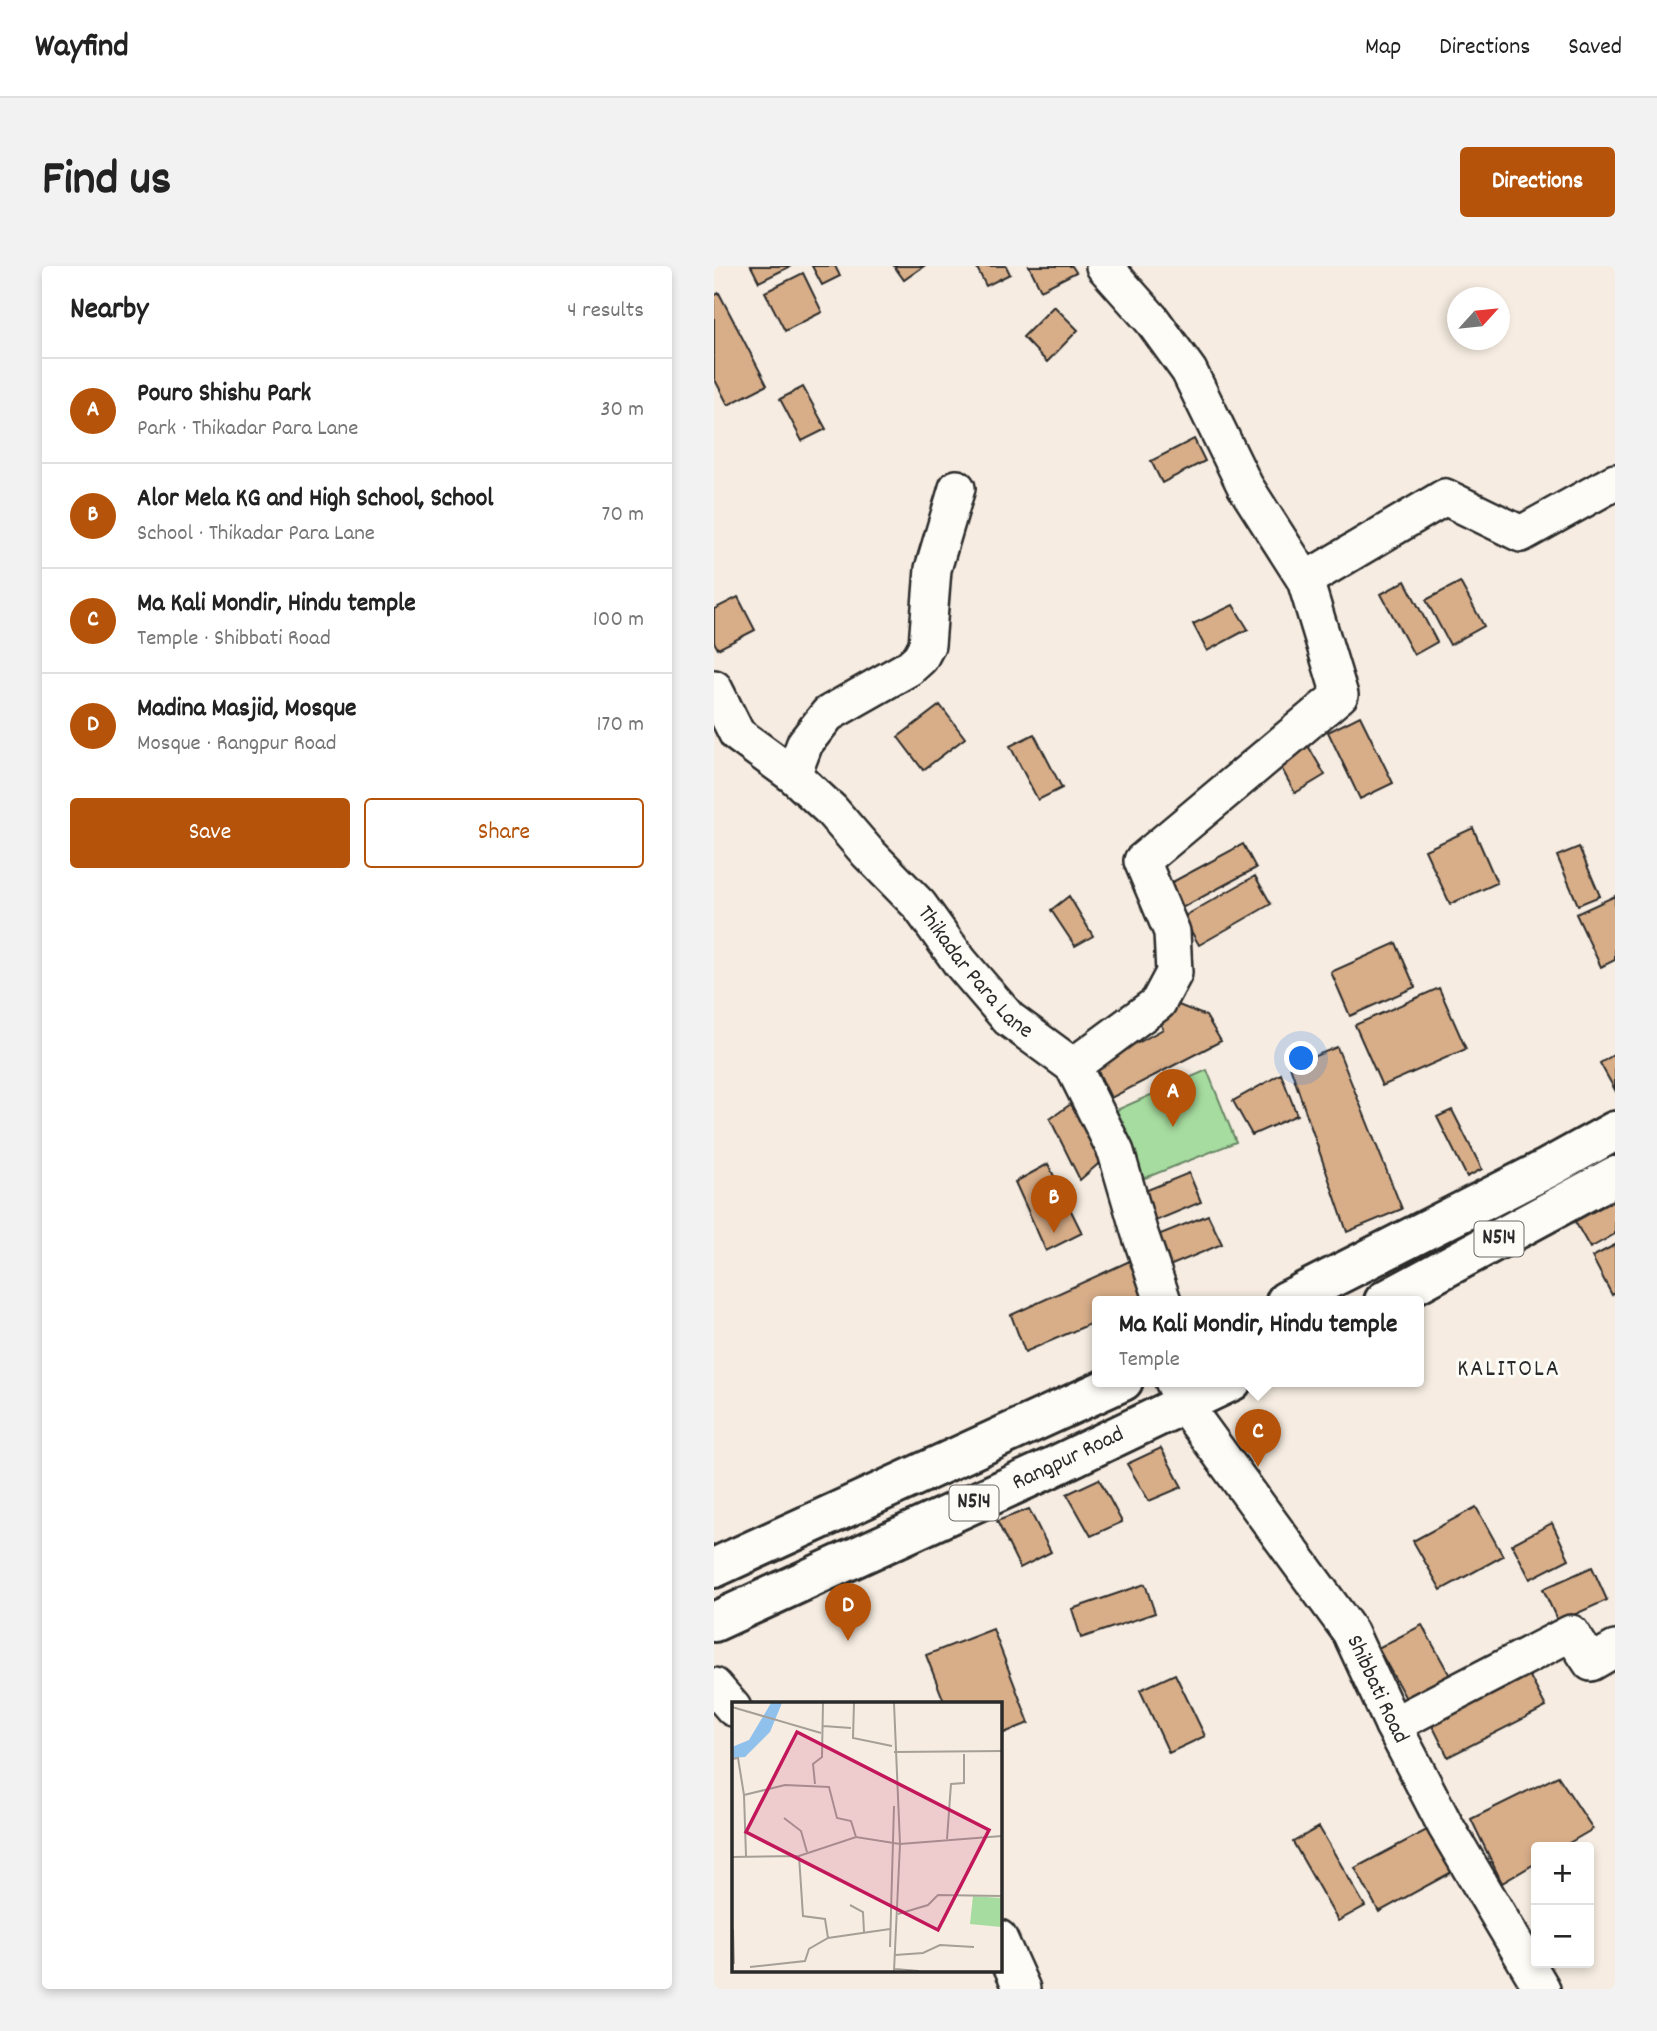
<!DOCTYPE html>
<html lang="en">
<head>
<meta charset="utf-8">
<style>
	body { margin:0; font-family:Dekko,sans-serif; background:#f2f2f2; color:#222 }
	.controls { position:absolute; right:21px; bottom:21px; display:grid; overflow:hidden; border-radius:7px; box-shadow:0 4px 10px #0003 }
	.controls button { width:63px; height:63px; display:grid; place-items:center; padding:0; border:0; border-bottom:2px solid #e0e0e0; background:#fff; color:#222; font:35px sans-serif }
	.compass { position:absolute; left:733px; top:21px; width:63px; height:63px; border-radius:50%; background:#fff; box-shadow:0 4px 10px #0003; rotate:63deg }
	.you { position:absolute; left:588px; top:793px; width:24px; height:24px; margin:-18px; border:5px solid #fff; border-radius:50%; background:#1a73e8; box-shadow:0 0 0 10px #1a73e833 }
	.badge { display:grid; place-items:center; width:46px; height:46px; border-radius:50%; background:#b45309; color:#fff; font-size:23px; font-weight:700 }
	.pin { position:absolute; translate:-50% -58px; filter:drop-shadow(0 2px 4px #0008) }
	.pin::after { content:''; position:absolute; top:37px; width:24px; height:21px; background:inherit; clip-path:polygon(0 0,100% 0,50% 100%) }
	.popup { position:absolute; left:378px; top:1030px; width:332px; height:91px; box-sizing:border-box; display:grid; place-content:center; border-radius:7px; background:#fff; filter:drop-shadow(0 2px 5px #0005); font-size:23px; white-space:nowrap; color:#767676 }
	.popup b { font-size:26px; color:#222 }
	.popup::after { content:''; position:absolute; left:50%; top:100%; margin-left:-14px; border:14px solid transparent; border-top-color:#fff }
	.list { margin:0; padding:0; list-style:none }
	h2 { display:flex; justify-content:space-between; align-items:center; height:91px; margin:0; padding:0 28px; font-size:30px }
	h2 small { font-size:23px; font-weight:400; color:#767676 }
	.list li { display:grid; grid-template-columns:46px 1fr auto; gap:21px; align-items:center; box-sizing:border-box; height:105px; padding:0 28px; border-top:2px solid #e0e0e0 }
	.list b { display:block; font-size:26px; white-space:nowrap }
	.list p { margin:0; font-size:23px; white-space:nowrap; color:#767676 }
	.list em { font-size:23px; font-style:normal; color:#767676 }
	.actions { display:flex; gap:14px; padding:21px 28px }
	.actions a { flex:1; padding:16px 0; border:2px solid #b45309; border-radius:7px; text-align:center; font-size:24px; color:#b45309 }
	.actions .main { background:#b45309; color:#fff }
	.map { position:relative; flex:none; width:901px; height:1723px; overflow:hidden; border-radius:7px }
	header { display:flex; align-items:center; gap:42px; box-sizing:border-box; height:98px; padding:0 35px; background:#fff; border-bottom:2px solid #e0e0e0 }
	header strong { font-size:33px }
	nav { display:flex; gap:38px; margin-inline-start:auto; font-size:24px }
	.intro { display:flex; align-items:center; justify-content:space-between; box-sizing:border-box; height:168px; padding:0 42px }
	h1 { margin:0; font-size:49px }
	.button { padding:18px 32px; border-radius:7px; background:#b45309; color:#fff; font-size:24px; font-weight:700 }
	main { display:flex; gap:42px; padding:0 42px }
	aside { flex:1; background:#fff; border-radius:7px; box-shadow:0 4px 10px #0003 }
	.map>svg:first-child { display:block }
	.green { fill:#a6dc9f; stroke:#688465; stroke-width:2 }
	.building { fill:#d8ae89; stroke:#2b2b2b; stroke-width:2 }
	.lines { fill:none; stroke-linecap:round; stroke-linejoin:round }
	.minor-casing { stroke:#2b2b2b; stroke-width:40 }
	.highway-casing { stroke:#2b2b2b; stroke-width:44 }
	.minor { stroke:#fdfcf7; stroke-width:35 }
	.highway { stroke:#fdfcf7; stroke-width:38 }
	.labels { text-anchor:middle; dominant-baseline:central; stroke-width:6; stroke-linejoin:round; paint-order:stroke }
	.shield { fill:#fdfcf7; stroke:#6a6a68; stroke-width:2 }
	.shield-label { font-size:21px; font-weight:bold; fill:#2b2b2b }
	.street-label { font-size:23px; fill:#2b2b2b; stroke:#fdfcf7 }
	.neighbourhood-label { font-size:24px; letter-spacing:2px; fill:#2b2b2b; stroke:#fdfcf7 }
	.inset-road { fill:none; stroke:#a59f98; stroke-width:2 }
	.view { fill:#c2185b; fill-opacity:0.15; stroke:#c2185b; stroke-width:3.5 }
	.inset-edge { fill:none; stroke:#2b2b2b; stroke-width:3.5 }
</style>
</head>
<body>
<header>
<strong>Wayfind</strong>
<nav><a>Map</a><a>Directions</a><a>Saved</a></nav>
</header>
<div class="intro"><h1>Find us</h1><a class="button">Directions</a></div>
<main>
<aside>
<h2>Nearby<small>4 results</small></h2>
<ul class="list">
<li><span class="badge">A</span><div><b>Pouro Shishu Park</b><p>Park · Thikadar Para Lane</p></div><em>30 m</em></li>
<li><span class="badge">B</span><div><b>Alor Mela KG and High School, School</b><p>School · Thikadar Para Lane</p></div><em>70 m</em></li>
<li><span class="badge">C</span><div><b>Ma Kali Mondir, Hindu temple</b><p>Temple · Shibbati Road</p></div><em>100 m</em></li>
<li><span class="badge">D</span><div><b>Madina Masjid, Mosque</b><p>Mosque · Rangpur Road</p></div><em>170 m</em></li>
</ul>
<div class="actions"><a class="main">Save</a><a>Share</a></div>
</aside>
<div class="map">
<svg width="901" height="1723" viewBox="0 0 901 1723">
	<rect width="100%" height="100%" fill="#f6ece1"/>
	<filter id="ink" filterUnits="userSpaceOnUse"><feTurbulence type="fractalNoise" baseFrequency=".0143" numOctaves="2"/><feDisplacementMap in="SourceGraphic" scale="14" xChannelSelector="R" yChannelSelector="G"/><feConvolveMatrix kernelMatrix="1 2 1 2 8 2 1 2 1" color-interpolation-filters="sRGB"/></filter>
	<g filter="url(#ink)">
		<path class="green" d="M493,804L522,876L421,916L396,847Z"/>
		<path class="building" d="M37,0H77L45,16Z
			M98,0H121L126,10L108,19Z
			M180,0H210L190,14Z
			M262,0H292L296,8L272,20Z
			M315,0H358L362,6L327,24Z
			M89,7L108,46L71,65L51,26Z
			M5,27L53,119L14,139L0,112V30Z
			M340,40L364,64L333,96L309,71Z
			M89,121L112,163L88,175L66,133Z
			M480,173L491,195L448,217L437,195Z
			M691,315L723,376L700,389L667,328Z
			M746,316L770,360L736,379L712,334Z
			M24,331L41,364L4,383L0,376V343Z
			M519,339L534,363L493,385L479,358Z
			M226,439L251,472L209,504L184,471Z
			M646,450L679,517L646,533L614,466Z
			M320,468L348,522L324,534L296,480Z
			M593,478L611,509L581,527L563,494Z
			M759,562L783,617L736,638L711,584Z
			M529,578L542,602L466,643L453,619Z
			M865,581L886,630L864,639L843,590Z
			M541,610L557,638L485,679L469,651Z
			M355,630L379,670L361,680L337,644Z
			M901,630V694L887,701L862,648Z
			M682,677L701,721L636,750L617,706Z
			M725,722L752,783L668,820L641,759Z
			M462,738L492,750L507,775L397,832L383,803L419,768L424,777L449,763L443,748Z
			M623,781L688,943L633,966L576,800Z
			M901,788V824L886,797Z
			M567,808L583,849L538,869L519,835Z
			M361,835L391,892L366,914L336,853Z
			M738,844L768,903L753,911L723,851Z
			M334,898L368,967L332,985L301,916Z
			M475,907L487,936L434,958L421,929Z
			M901,931V968L876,982L859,952Z
			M494,949L508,978L453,1001L439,971Z
			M901,979V1027L898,1029L878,991Z
			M418,994L429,1034L383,1035V1055L311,1086L297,1049Z
			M447,1182L468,1221L435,1235L413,1198Z
			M385,1213L408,1256L377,1270L353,1228Z
			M762,1241L789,1290L727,1324L699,1275Z
			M315,1243L337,1286L306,1302L283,1255Z
			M838,1257L855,1293L816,1313L798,1278Z
			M878,1301L893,1334L844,1356L829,1323Z
			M431,1318L441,1347L367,1372L358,1343Z
			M708,1359L739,1415L695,1438L664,1382Z
			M279,1363L315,1457L285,1469V1438H231L212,1389Z
			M811,1401L832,1441L734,1491L714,1451Z
			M461,1408L491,1470L455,1487L426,1424Z
			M844,1510L879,1563L848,1581H822V1597L788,1617L757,1553Z
			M724,1558L747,1601L665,1646L641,1602Z
			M605,1561L651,1640L624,1655L579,1576Z"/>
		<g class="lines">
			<defs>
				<g id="minor">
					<path d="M591,314L731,231L807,268L901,216"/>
					<path id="s1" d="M0,422L23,468L79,509L117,544L154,587L205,639L246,696L295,753L359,800L402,886L425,965L449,1035"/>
					<path d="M79,509L91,477L114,448L195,402L206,392L213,379L219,303L243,222"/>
					<path d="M359,800L444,737L460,707L458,666L428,595L626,429L591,314L531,220L475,105L438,54L390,0"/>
					<path id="s2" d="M459,1115L471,1140L636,1366L679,1459L731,1559L828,1723"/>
					<path d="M0,1420L19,1442"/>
					<path d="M679,1459L857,1367L877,1397L901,1383"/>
					<path d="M285,1672L308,1723"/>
				</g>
				<g id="highway">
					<path d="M572,1035L834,902L901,865"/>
					<path d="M670,1035L901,910"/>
					<path d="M0,1302L409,1115"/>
					<path id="s3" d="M0,1356L330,1205L518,1115"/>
				</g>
			</defs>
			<use href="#minor" class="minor-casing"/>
			<use href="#highway" class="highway-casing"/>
			<use href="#minor" class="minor"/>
			<use href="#highway" class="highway"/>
		</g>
	</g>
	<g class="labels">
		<g class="shield">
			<rect x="760.5" y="955.5" width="49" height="35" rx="5"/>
			<rect x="235.5" y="1219.5" width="49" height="35" rx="5"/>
		</g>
		<g class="shield-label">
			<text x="785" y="973">N514</text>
			<text x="260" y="1237">N514</text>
		</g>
		<g class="street-label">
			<text stroke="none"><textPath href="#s1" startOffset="390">Thikadar Para Lane</textPath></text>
			<text stroke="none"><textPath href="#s3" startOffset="390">Rangpur Road</textPath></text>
			<text stroke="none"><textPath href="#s2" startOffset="371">Shibbati Road</textPath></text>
		</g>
		<g class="neighbourhood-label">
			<text x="795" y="1104">KALITOLA</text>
		</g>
	</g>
	<g transform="translate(18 1436)">
		<rect width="270" height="270" fill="#f6ece1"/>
		<path d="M241,194L269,196V225L238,222Z" fill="#a6dc9f"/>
		<path d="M39,1H50L38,30L13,55L0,56V45L17,38Z" fill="#8fc1ec"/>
		<path class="inset-road" d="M122,1L121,36L160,44M162,1L168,142L162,269M0,5L89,31M91,24L119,26M162,50L270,49M0,57L6,56L12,93L14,154M83,82L81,62L90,55L91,1M12,93L53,83L97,85L105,116L119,119L124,135M52,116L69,129L75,150M215,137L219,82L232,81V52M67,154L71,214L93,217L96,236M0,155L67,154L124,135L168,142L270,134M118,203L131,210L132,230M166,212L196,203L206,193L270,194M1,227L2,262M158,245L162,104M163,253L191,251L208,243L242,245M18,265L73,259L77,247L96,236L158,227M163,267L187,269"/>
		<path class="view" d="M65,30L257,128L206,228L14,130Z"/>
		<rect width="270" height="270" class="inset-edge"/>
	</g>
</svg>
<div class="controls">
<button>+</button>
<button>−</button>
</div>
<svg class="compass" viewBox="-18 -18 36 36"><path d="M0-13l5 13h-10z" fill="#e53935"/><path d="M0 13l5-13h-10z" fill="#767676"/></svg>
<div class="you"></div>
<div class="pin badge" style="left:459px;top:861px">A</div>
<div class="pin badge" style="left:340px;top:967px">B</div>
<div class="pin badge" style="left:544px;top:1201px">C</div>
<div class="popup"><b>Ma Kali Mondir, Hindu temple</b>Temple</div>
<div class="pin badge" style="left:134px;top:1375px">D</div>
</div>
</main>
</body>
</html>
